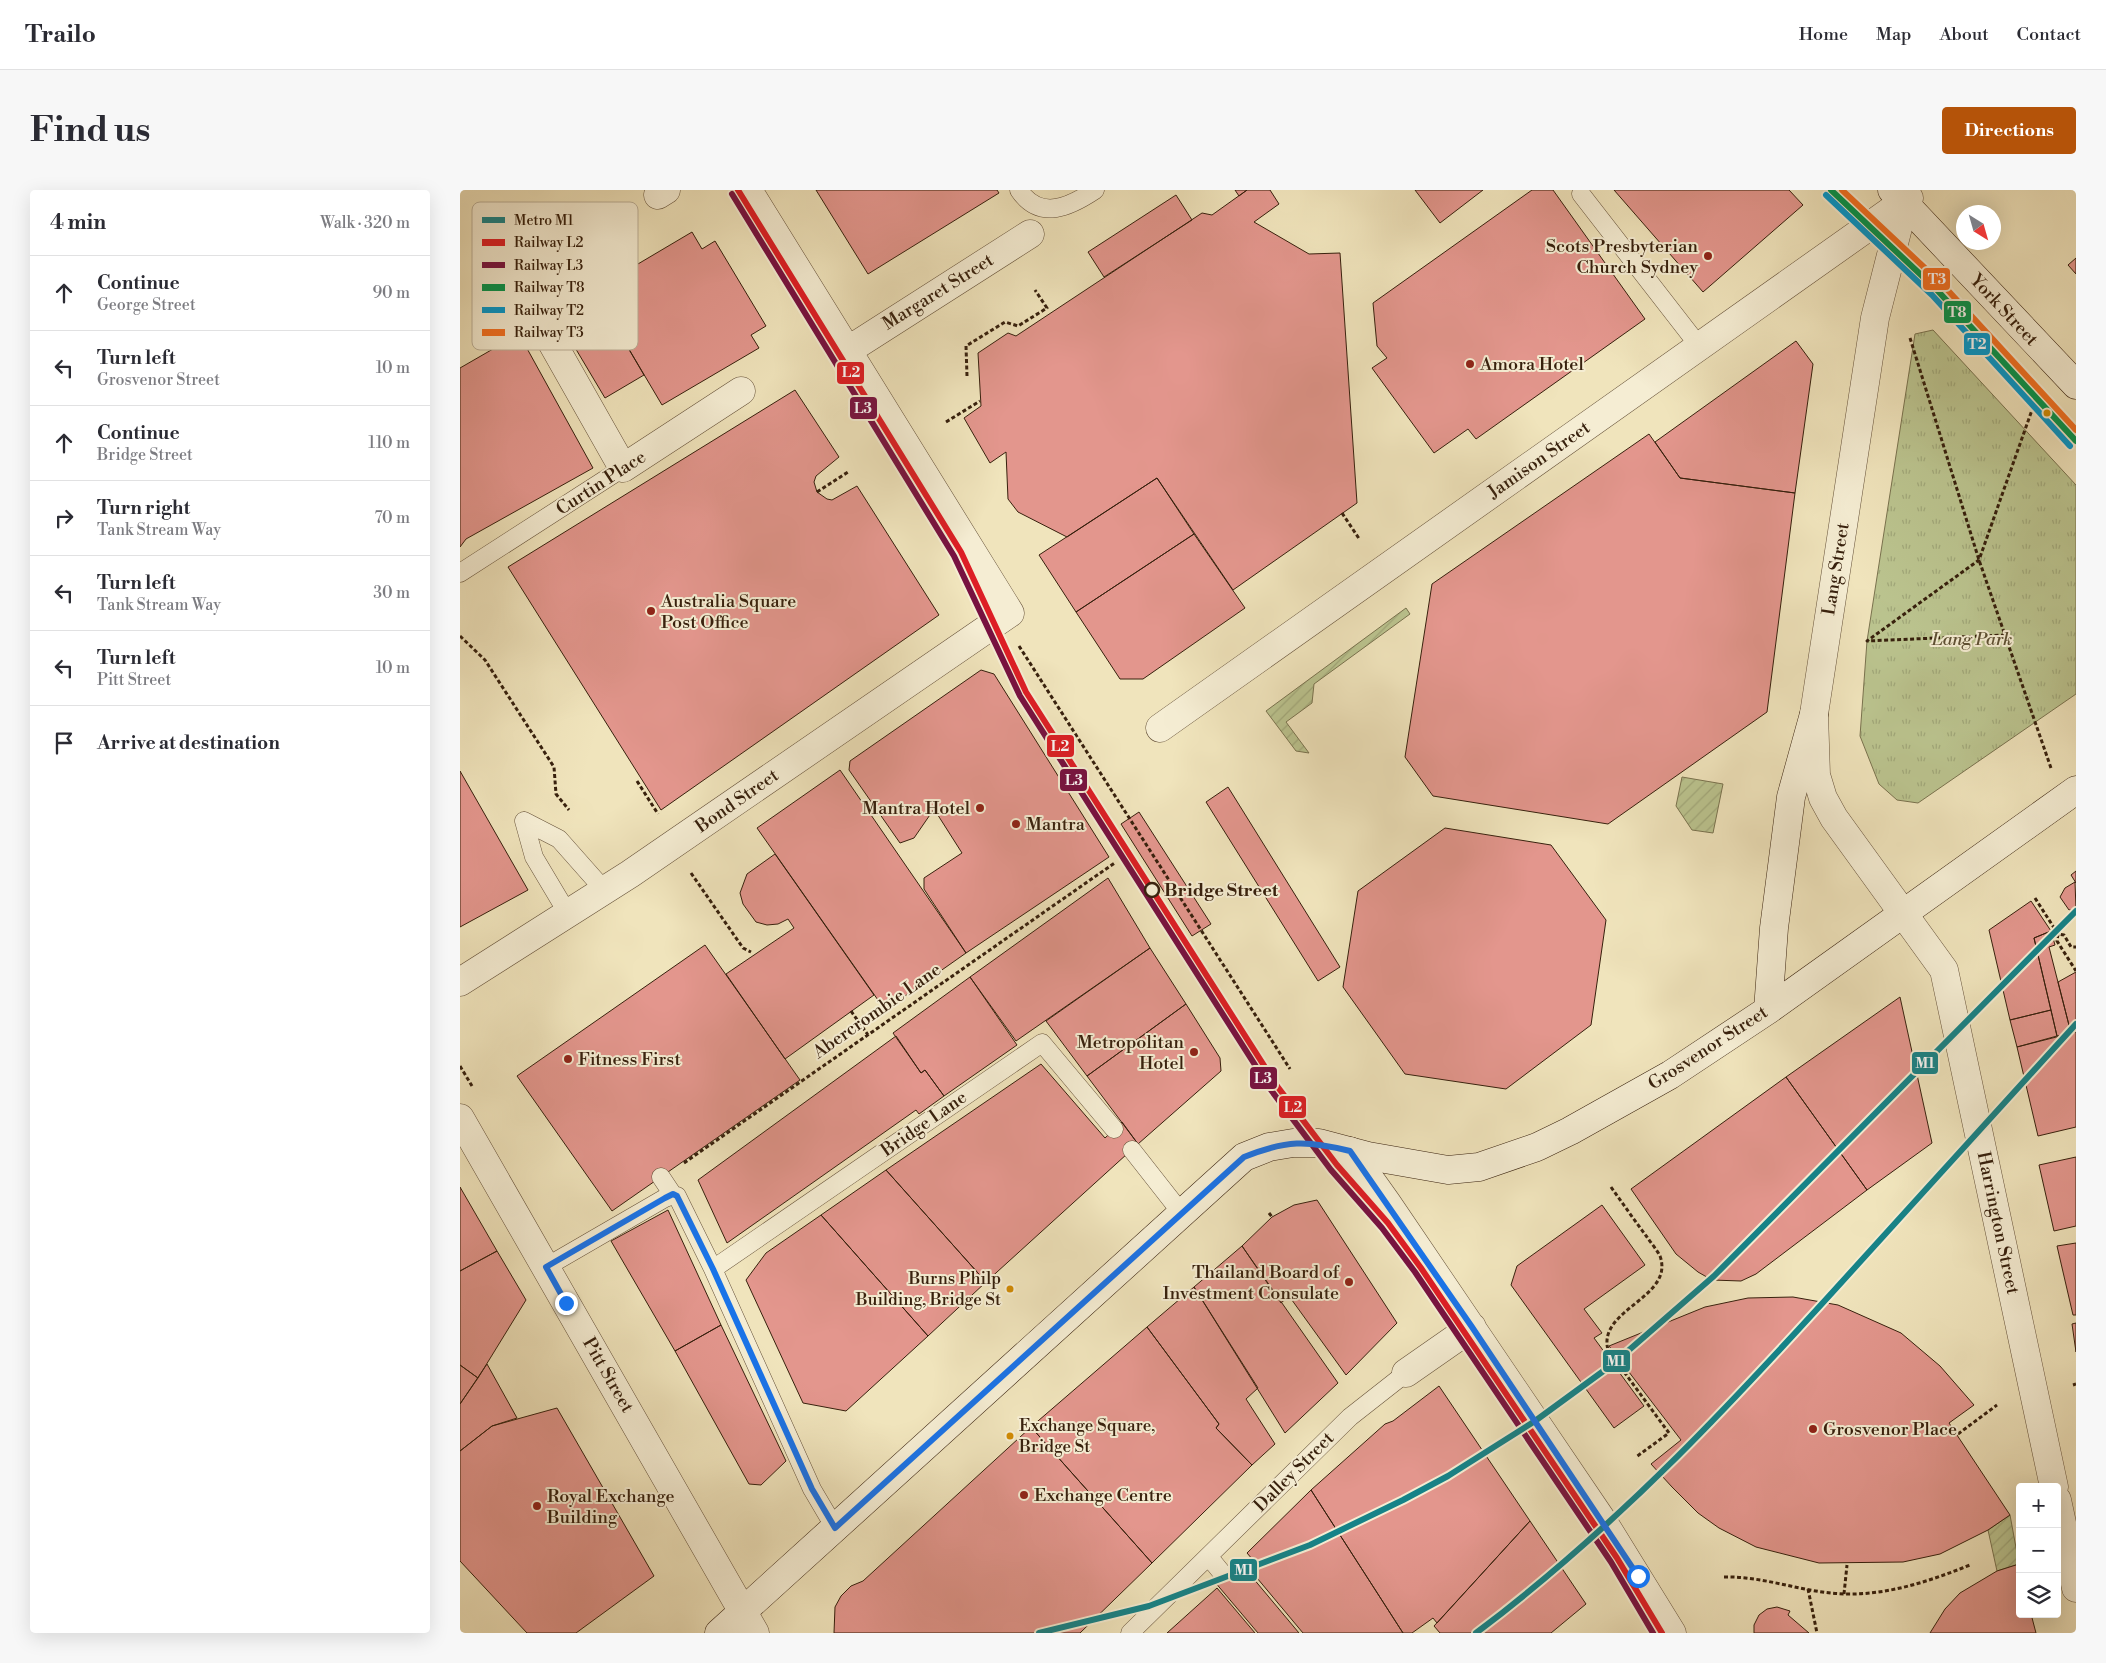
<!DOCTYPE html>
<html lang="en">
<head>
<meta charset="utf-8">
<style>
	body { margin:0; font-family:"Libre Bodoni",serif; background:#f7f7f7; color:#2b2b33 }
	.controls { position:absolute; right:15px; bottom:15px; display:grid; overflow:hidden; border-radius:5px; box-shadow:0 5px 20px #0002 }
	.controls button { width:45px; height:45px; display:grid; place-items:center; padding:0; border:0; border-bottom:1px solid #e1e1e2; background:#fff; color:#2b2b33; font:25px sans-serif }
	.compass { position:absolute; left:1496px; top:15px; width:45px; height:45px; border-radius:50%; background:#fff; box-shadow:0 5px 20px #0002; rotate:143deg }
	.stop { position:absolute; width:15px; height:15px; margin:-11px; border:4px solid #1a73e8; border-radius:50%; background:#fff }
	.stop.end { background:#1a73e8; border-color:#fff; box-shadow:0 1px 5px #0008 }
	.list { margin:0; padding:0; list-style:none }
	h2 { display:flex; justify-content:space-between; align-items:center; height:65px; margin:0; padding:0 20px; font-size:21px }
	h2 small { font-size:16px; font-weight:400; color:#7c7c81 }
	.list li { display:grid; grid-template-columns:32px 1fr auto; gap:15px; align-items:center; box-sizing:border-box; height:75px; padding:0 20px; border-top:1px solid #e1e1e2 }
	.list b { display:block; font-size:19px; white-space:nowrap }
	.list p { margin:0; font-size:16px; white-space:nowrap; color:#7c7c81 }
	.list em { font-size:16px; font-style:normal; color:#7c7c81 }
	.icon { flex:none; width:28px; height:28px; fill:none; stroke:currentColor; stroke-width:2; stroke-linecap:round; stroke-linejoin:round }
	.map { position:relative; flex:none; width:1616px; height:1443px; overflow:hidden; border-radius:5px }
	header { display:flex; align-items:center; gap:30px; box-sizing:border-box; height:70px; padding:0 25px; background:#fff; border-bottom:1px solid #e1e1e2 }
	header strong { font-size:24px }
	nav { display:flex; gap:28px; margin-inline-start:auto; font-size:18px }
	.intro { display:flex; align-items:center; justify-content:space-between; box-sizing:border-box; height:120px; padding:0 30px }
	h1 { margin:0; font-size:35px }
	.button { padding:12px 22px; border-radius:5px; background:#b45309; color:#fff; font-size:18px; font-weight:700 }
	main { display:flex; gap:30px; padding:0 30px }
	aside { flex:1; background:#fff; border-radius:5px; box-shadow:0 5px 20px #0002 }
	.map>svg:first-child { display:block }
	.park { fill:url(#park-tufts); stroke:#79724e }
	.garden { fill:url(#garden-furrows); stroke:#79724e }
	.building { fill:#e3968d; stroke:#37200d }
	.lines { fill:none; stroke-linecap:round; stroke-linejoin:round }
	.lane-casing { stroke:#655139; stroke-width:19 }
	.street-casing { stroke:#655139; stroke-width:29 }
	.secondary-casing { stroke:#37200d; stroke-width:29 }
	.path { stroke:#37200d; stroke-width:3; stroke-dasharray:4 2.5; stroke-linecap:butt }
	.lane { stroke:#f5edd3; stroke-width:18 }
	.street { stroke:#f5edd3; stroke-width:28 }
	.secondary { stroke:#f5edd3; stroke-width:28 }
	.rail-1-casing { stroke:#f5edd3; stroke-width:10 }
	.rail-2-casing { stroke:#f5edd3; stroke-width:10 }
	.rail-3-casing { stroke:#f5edd3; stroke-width:10 }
	.rail-4-casing { stroke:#f5edd3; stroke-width:10 }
	.rail-5-casing { stroke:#f5edd3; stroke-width:10 }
	.rail-1 { stroke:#dd1e25; stroke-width:6 }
	.rail-2 { stroke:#781140; stroke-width:6 }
	.rail-3 { stroke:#00954c; stroke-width:6 }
	.rail-4 { stroke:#0098cd; stroke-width:6 }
	.rail-5 { stroke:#f37021; stroke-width:6 }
	.metro-1-casing { stroke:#f5edd3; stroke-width:10 }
	.metro-1 { stroke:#168388; stroke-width:6 }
	.route { stroke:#1a73e8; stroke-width:6 }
	.poi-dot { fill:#8f2418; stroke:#f5edd3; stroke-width:2 }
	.bus-dot { fill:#d18b03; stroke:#f5edd3; stroke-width:2 }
	.stop-dot { fill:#f5edd3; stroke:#37200d; stroke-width:2.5 }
	.labels { text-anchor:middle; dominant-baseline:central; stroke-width:4; stroke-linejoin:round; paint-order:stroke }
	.bus-label { font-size:17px; fill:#37200d; stroke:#f5edd3; text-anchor:end }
	.poi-label { font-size:18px; fill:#37200d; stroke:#f5edd3; text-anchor:start }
	.street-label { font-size:18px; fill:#37200d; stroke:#f5edd3 }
	.park-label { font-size:18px; font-style:italic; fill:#5f5134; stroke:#f5edd3 }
	.stop-label { font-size:18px; font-weight:bold; fill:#37200d; stroke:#f5edd3; text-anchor:start }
	.key { fill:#f5edd3; stroke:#bcb098; stroke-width:1 }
	.key-label { font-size:14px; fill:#37200d }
	.line-badge { stroke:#f5edd3; stroke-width:2 }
	.badge-label { font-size:14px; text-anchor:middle; font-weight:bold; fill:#fff }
</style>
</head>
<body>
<header>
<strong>Trailo</strong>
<nav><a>Home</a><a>Map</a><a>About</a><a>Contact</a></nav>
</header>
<div class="intro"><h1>Find us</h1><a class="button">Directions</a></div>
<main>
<aside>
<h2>4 min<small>Walk · 320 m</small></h2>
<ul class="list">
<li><svg class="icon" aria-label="ahead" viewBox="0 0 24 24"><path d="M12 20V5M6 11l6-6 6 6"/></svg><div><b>Continue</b><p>George Street</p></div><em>90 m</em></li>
<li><svg class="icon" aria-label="left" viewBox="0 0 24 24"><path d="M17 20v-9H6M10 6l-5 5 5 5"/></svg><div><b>Turn left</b><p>Grosvenor Street</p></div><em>10 m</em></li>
<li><svg class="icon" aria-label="ahead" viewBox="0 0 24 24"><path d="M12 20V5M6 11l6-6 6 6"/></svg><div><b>Continue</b><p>Bridge Street</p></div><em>110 m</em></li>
<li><svg class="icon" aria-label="right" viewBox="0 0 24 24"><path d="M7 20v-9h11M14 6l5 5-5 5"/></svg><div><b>Turn right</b><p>Tank Stream Way</p></div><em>70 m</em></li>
<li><svg class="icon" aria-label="left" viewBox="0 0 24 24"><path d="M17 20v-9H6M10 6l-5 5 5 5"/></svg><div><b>Turn left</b><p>Tank Stream Way</p></div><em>30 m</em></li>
<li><svg class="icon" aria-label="left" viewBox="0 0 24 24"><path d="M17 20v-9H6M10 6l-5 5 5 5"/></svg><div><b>Turn left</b><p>Pitt Street</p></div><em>10 m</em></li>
<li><svg class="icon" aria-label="arrive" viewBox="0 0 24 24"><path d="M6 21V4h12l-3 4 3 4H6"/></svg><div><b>Arrive at destination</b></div></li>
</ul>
</aside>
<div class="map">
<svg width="1616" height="1443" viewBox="0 0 1616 1443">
	<defs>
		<pattern id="park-tufts" width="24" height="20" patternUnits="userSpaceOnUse" patternTransform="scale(1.25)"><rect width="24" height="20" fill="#bbc48f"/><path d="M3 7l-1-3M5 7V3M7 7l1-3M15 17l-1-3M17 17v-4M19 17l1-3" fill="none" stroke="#a1a87a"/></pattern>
		<pattern id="garden-furrows" width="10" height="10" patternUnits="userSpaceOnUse" patternTransform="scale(1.25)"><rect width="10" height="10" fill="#bbc48f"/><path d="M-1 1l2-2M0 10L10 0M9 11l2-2" fill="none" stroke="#a1a87a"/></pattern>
	</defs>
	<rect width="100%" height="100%" fill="#f0e4bc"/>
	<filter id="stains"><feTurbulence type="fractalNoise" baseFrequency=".004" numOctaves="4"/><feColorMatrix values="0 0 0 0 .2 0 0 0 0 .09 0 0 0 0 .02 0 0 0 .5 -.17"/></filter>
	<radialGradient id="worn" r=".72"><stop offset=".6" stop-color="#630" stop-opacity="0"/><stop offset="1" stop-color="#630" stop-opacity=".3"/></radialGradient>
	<path class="park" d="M1473,140L1616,295V504L1458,613L1437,610L1419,594L1400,546L1407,451L1455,144Z"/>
	<path class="garden" d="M946,418L950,424L854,494L852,513L826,532L849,563L836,561L806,521Z
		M1222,587L1263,594L1253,643L1232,640L1216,616Z
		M1550,1325L1559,1374L1537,1381L1528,1340Z"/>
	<path class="building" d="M356,0H537L539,3L408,84Z
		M775,0H787L779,6Z
		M787,0H810L819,14L794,32L849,64L880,63L897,313L773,400L697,288L607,347L558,322L548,309L546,262L530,273L504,228L521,216L518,163L548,143L556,146L742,23L752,25Z
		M955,0H1023L980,33Z
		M1072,0H1093L1185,129L1016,249L1008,239L974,263L912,178L927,168L917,156L913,113Z
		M1154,0H1329L1343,15L1243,102Z
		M716,5L732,30L644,87L628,62Z
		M232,42L242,59L255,51L306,136L291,145L299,158L202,215L134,100Z
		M1616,68V84L1608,75Z
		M134,100L184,185L145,208L95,124Z
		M59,144L133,278L6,349L0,357V178Z
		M1336,151L1353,174L1335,303L1220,288L1195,252Z
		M335,200L379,267L356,286L354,292L357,302L367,309L372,310L397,296L479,425L201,620L48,377Z
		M1189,244L1220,288L1335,303L1307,522L1148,634L973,606L945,567L972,394Z
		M697,288L734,344L616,422L579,365Z
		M734,344L785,418L683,489H660L616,422Z
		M521,480L534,484L649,667L506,763L464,699V688L502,663L474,619L454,648L440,653L389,580L390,571Z
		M380,580L506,763L425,820L297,638Z
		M0,581L68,700L0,737Z
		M768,597L880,777L858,791L746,612Z
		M679,622L751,734L732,746L661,634Z
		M985,638L1091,655L1146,730L1131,835L1046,899L945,884L883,797L898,701Z
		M315,664L414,805L325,869L266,784L334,738L328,729L318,734L307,735L296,732L283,714L280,703L287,684Z
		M1616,681V693L1611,685Z
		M648,688L690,758L556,851L510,787Z
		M1615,692L1616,719L1609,720L1600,707L1605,698Z
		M1571,711L1591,741L1574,748L1591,820L1550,830L1529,740Z
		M1591,741L1595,755L1589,757L1611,843L1597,846L1574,748Z
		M245,755L340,890L152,1021L57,886Z
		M690,758L726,814L627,886L586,831Z
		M1616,782V842L1611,843L1598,792Z
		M510,787L557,855L484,906L465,880L461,883L433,843Z
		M1440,807L1472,953L1407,1000L1326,887Z
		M726,814L760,868L761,881L678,954L627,886Z
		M1591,820L1597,846L1557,857L1550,830Z
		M1616,842V937L1578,946L1557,857Z
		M436,846L461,883L465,880L484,906L459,924L456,920L267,1053L238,990Z
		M581,874L645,948L662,932L678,954L526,1092L426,980Z
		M1326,887L1407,1000L1296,1084L1281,1091L1252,1090L1238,1082L1216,1064L1171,999Z
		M1616,967V1036L1594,1041L1579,975Z
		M426,980L526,1092L468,1146L361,1025Z
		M0,997L37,1061L0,1081Z
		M857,1010L937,1133L886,1185L829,1106L821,1113L782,1056L812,1027L834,1015Z
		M1142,1015L1185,1075L1124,1119L1142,1143L1134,1148L1184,1216L1154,1238L1051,1095L1057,1076Z
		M208,1020L261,1135L215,1161L151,1051Z
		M361,1025L468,1146L386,1221L343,1213L286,1090L306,1063Z
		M1616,1053V1125H1613L1597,1056Z
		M782,1056L878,1193L825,1243L734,1097Z
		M37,1061L66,1110L18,1188L0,1175V1081Z
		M734,1097L798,1198L786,1209L815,1254L792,1275L756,1238L759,1234L687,1137Z
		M1333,1107L1378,1115L1441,1143L1480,1176L1514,1215L1489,1233L1550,1325L1528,1340L1480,1364L1443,1372L1359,1373L1296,1357L1259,1338L1238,1323L1212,1297L1191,1274L1221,1250L1149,1156L1245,1117L1288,1108Z
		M1616,1133V1162L1612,1134Z
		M261,1135L326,1271L301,1295L289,1294L215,1161Z
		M687,1137L759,1234L756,1238L792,1275L692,1373L571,1237Z
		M27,1174L57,1228L32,1236L0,1261V1214Z
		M0,1175L18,1188L0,1214Z
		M979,1196L1070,1331L977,1433L973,1428L952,1443H943L851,1300L925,1234L933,1231Z
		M97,1218L194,1386L116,1443H67L0,1371V1261L32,1236Z
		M571,1237L692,1373L620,1443H374L375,1417L381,1406L391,1396L403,1391Z
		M851,1300L943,1443H843L787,1376L793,1370L787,1363Z
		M1070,1331L1126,1414L1091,1443H980L974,1436Z
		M777,1369L839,1443H798L754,1391Z
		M1559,1374L1560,1424H1571L1576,1443H1470L1485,1419L1500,1403L1537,1381Z
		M757,1398L795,1443H707Z
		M1317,1417L1330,1421L1328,1425L1349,1443H1294V1435L1299,1425L1307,1419Z"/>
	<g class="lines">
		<defs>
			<path id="lane" d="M559,0C580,32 611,16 635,0
				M1121,4L1239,156
				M0,383L163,278
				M64,631L99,649L145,701
				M64,631L74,667L108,724
				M672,960L723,1025
				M201,987L213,1005
				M86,1077L205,1008L213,1005L217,1006L253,1079L352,1299L375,1338
				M253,1079L582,853L654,939
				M749,1367L762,1383
				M670,1443L890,1227L946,1183"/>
			<path id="street" d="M198,5L206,0
				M1444,14L1415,128L1354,524L1356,585L1363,608L1374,628L1484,780L1594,1297
				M69,112L163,278L281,201
				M387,161L570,44
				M700,538L1449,8
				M0,792L170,684L550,423L288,0
				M0,928L295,1443
				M890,961L927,1013L1144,1333L1212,1443
				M946,1183L1012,1137
				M1597,1310L1616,1398"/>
			<path id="secondary" d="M1432,0L1616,195
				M1308,820L1314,738L1331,607L1354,524
				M259,1443L784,967L809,957L833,953H859L908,966L988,980L1019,977L1077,957L1110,941L1210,885L1308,820L1616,600"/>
		</defs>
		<use href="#lane" class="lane-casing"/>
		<use href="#street" class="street-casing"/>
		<use href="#secondary" class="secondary-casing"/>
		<path class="path" d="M1450,148L1519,370L1591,578
			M507,186L506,156L545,132L558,136L587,118L575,100
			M486,232L520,211
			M357,302L388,282
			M882,323L900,350
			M1545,445L1407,451L1519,370L1578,203
			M0,446L25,470L94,577L96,604L109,620
			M559,456L830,879
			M177,591L198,624
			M231,683L283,758L291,762
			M1575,708L1598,744L1604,745L1611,757H1616
			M1598,744L1597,751L1616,781
			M391,821L408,845
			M0,876L12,896
			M224,973L656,672
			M1151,997C1163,1014 1175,1031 1187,1047C1191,1053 1197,1060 1200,1066C1215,1108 1137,1119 1148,1160L1209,1243L1176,1267
			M809,1023L812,1027
			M1613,1195L1616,1194
			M1498,1244L1537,1215
			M1264,1387C1305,1386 1344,1403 1385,1404C1429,1405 1470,1391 1510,1375
			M1348,1399L1357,1443
			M1384,1404L1387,1375"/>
		<use href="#lane" class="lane"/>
		<use href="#street" class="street"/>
		<use href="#secondary" class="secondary"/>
		<defs>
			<path id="rail-1" d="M278,0L501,362L566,502L817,896L877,975L928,1033L961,1078L1157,1368L1202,1443"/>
			<path id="rail-2" d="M272,4L494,366L560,506L811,900L871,980L922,1038L955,1082L1151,1372L1193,1443"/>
			<path id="rail-3" d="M1371,0L1477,100L1616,251"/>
			<path id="rail-4" d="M1366,5L1472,105L1610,256"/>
			<path id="rail-5" d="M1382,0L1483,95L1616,240"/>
		</defs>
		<use href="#rail-1" class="rail-1-casing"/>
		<use href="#rail-2" class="rail-2-casing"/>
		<use href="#rail-3" class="rail-3-casing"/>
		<use href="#rail-4" class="rail-4-casing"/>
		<use href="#rail-5" class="rail-5-casing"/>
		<use href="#rail-1" class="rail-1"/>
		<use href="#rail-2" class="rail-2"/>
		<use href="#rail-3" class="rail-3"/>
		<use href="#rail-4" class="rail-4"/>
		<use href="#rail-5" class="rail-5"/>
		<defs>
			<path id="metro-1" d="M579,1443L689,1416L850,1355L943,1310L988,1286L1075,1231L1153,1174L1254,1086L1616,721
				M1016,1443C1162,1333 1277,1208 1399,1073C1471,993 1544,914 1616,834"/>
		</defs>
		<use href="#metro-1" class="metro-1-casing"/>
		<use href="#metro-1" class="metro-1"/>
	</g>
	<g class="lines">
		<path class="route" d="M106,1113L86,1077L205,1008L213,1004L217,1006L253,1079L352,1299L375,1338L784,967C826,950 847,950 890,961L1012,1137L1178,1386"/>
	</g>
	<g class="poi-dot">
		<circle cx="1248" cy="66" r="5"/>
		<circle cx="1010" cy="174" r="5"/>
		<circle cx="191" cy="421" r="5"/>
		<circle cx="520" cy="618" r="5"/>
		<circle cx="556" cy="634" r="5"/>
		<circle cx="734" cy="862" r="5"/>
		<circle cx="108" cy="869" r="5"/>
		<circle cx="889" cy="1092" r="5"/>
		<circle cx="1353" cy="1239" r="5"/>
		<circle cx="564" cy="1305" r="5"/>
		<circle cx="77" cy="1316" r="5"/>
	</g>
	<g class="bus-dot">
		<circle cx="1587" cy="223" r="4.5"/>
		<circle cx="550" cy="1099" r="4.5"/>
		<circle cx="550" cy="1246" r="4.5"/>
	</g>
	<circle class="stop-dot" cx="692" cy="700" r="7"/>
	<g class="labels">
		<g class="bus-label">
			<text x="541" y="1089">Burns Philp<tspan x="541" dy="21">Building, Bridge St</tspan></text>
			<text x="559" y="1236" text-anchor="start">Exchange Square,<tspan x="559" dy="21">Bridge St</tspan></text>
		</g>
		<g class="poi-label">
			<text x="1238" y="56" text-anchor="end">Scots Presbyterian<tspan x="1238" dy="21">Church Sydney</tspan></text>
			<text x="1020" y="174">Amora Hotel</text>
			<text x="201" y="411">Australia Square<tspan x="201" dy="21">Post Office</tspan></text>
			<text x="510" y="618" text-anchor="end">Mantra Hotel</text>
			<text x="566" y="634">Mantra</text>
			<text x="724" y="852" text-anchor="end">Metropolitan<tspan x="724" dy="21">Hotel</tspan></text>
			<text x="118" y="869">Fitness First</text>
			<text x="879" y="1082" text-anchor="end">Thailand Board of<tspan x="879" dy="21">Investment Consulate</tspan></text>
			<text x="1363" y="1239">Grosvenor Place</text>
			<text x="574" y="1305">Exchange Centre</text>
			<text x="87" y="1306">Royal Exchange<tspan x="87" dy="21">Building</tspan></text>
		</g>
		<g class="street-label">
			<text transform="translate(478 102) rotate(-32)">Margaret Street</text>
			<text transform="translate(1544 120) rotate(47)">York Street</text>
			<text transform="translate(1079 270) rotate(-35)">Jamison Street</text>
			<text transform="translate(141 293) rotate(-33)">Curtin Place</text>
			<text transform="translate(1376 379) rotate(-81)">Lang Street</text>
			<text transform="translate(277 611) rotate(-35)">Bond Street</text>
			<text transform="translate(417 821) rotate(-35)">Abercrombie Lane</text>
			<text transform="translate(1248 858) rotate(-33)">Grosvenor Street</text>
			<text transform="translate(464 934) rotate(-35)">Bridge Lane</text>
			<text transform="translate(1538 1033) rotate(78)">Harrington Street</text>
			<text transform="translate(148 1185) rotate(60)">Pitt Street</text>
			<text transform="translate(834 1282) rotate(-45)">Dalley Street</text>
		</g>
		<g class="park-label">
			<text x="1512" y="449">Lang Park</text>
		</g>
		<g class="stop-label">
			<text x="704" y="700">Bridge Street</text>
		</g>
	</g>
	<rect x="12" y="12" width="166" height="148" rx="8" class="key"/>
	<rect x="22" y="27" width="23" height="6" fill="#168388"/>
	<rect x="22" y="49" width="23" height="7" fill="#dd1e25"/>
	<rect x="22" y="72" width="23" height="6" fill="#781140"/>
	<rect x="22" y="94" width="23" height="7" fill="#00954c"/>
	<rect x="22" y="117" width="23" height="6" fill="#0098cd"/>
	<rect x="22" y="139" width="23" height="7" fill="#f37021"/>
	<g class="key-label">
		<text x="54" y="35">Metro M1</text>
		<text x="54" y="57">Railway L2</text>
		<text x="54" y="80">Railway L3</text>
		<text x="54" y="102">Railway T8</text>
		<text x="54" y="125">Railway T2</text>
		<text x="54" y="147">Railway T3</text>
	</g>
	<g class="line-badge">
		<rect x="1462" y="77" width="29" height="24" rx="5" fill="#f37021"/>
		<rect x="1483" y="110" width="29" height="24" rx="5" fill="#00954c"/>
		<rect x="1503" y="142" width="28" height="24" rx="5" fill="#0098cd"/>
		<rect x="376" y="171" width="29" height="24" rx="5" fill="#dd1e25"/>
		<rect x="389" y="206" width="29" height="24" rx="5" fill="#781140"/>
		<rect x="586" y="544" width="29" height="24" rx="5" fill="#dd1e25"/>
		<rect x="599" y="578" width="29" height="24" rx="5" fill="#781140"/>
		<rect x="1451" y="861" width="28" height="24" rx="5" fill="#168388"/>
		<rect x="789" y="876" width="29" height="24" rx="5" fill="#781140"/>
		<rect x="818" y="905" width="29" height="24" rx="5" fill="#dd1e25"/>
		<rect x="1142" y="1159" width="29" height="24" rx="5" fill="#168388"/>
		<rect x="769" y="1368" width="29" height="24" rx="5" fill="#168388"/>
	</g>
	<g class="badge-label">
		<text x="1477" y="94">T3</text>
		<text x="1497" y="127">T8</text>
		<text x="1517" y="159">T2</text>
		<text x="391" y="187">L2</text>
		<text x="403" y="223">L3</text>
		<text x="600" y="561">L2</text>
		<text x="614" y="595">L3</text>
		<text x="1465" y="878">M1</text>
		<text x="803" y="893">L3</text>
		<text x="833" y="922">L2</text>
		<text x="1156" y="1176">M1</text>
		<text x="784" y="1385">M1</text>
	</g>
	<rect width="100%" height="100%" filter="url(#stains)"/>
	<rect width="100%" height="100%" fill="url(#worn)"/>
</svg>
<div class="controls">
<button>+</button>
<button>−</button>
<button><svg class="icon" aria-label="layers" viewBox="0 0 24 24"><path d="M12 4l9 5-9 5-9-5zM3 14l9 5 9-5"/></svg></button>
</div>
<svg class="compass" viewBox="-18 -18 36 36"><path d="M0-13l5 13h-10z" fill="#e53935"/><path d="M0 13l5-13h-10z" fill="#7c7c81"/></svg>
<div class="stop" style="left:1178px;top:1386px"></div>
<div class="stop end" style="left:106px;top:1113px"></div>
</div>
</main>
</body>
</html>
